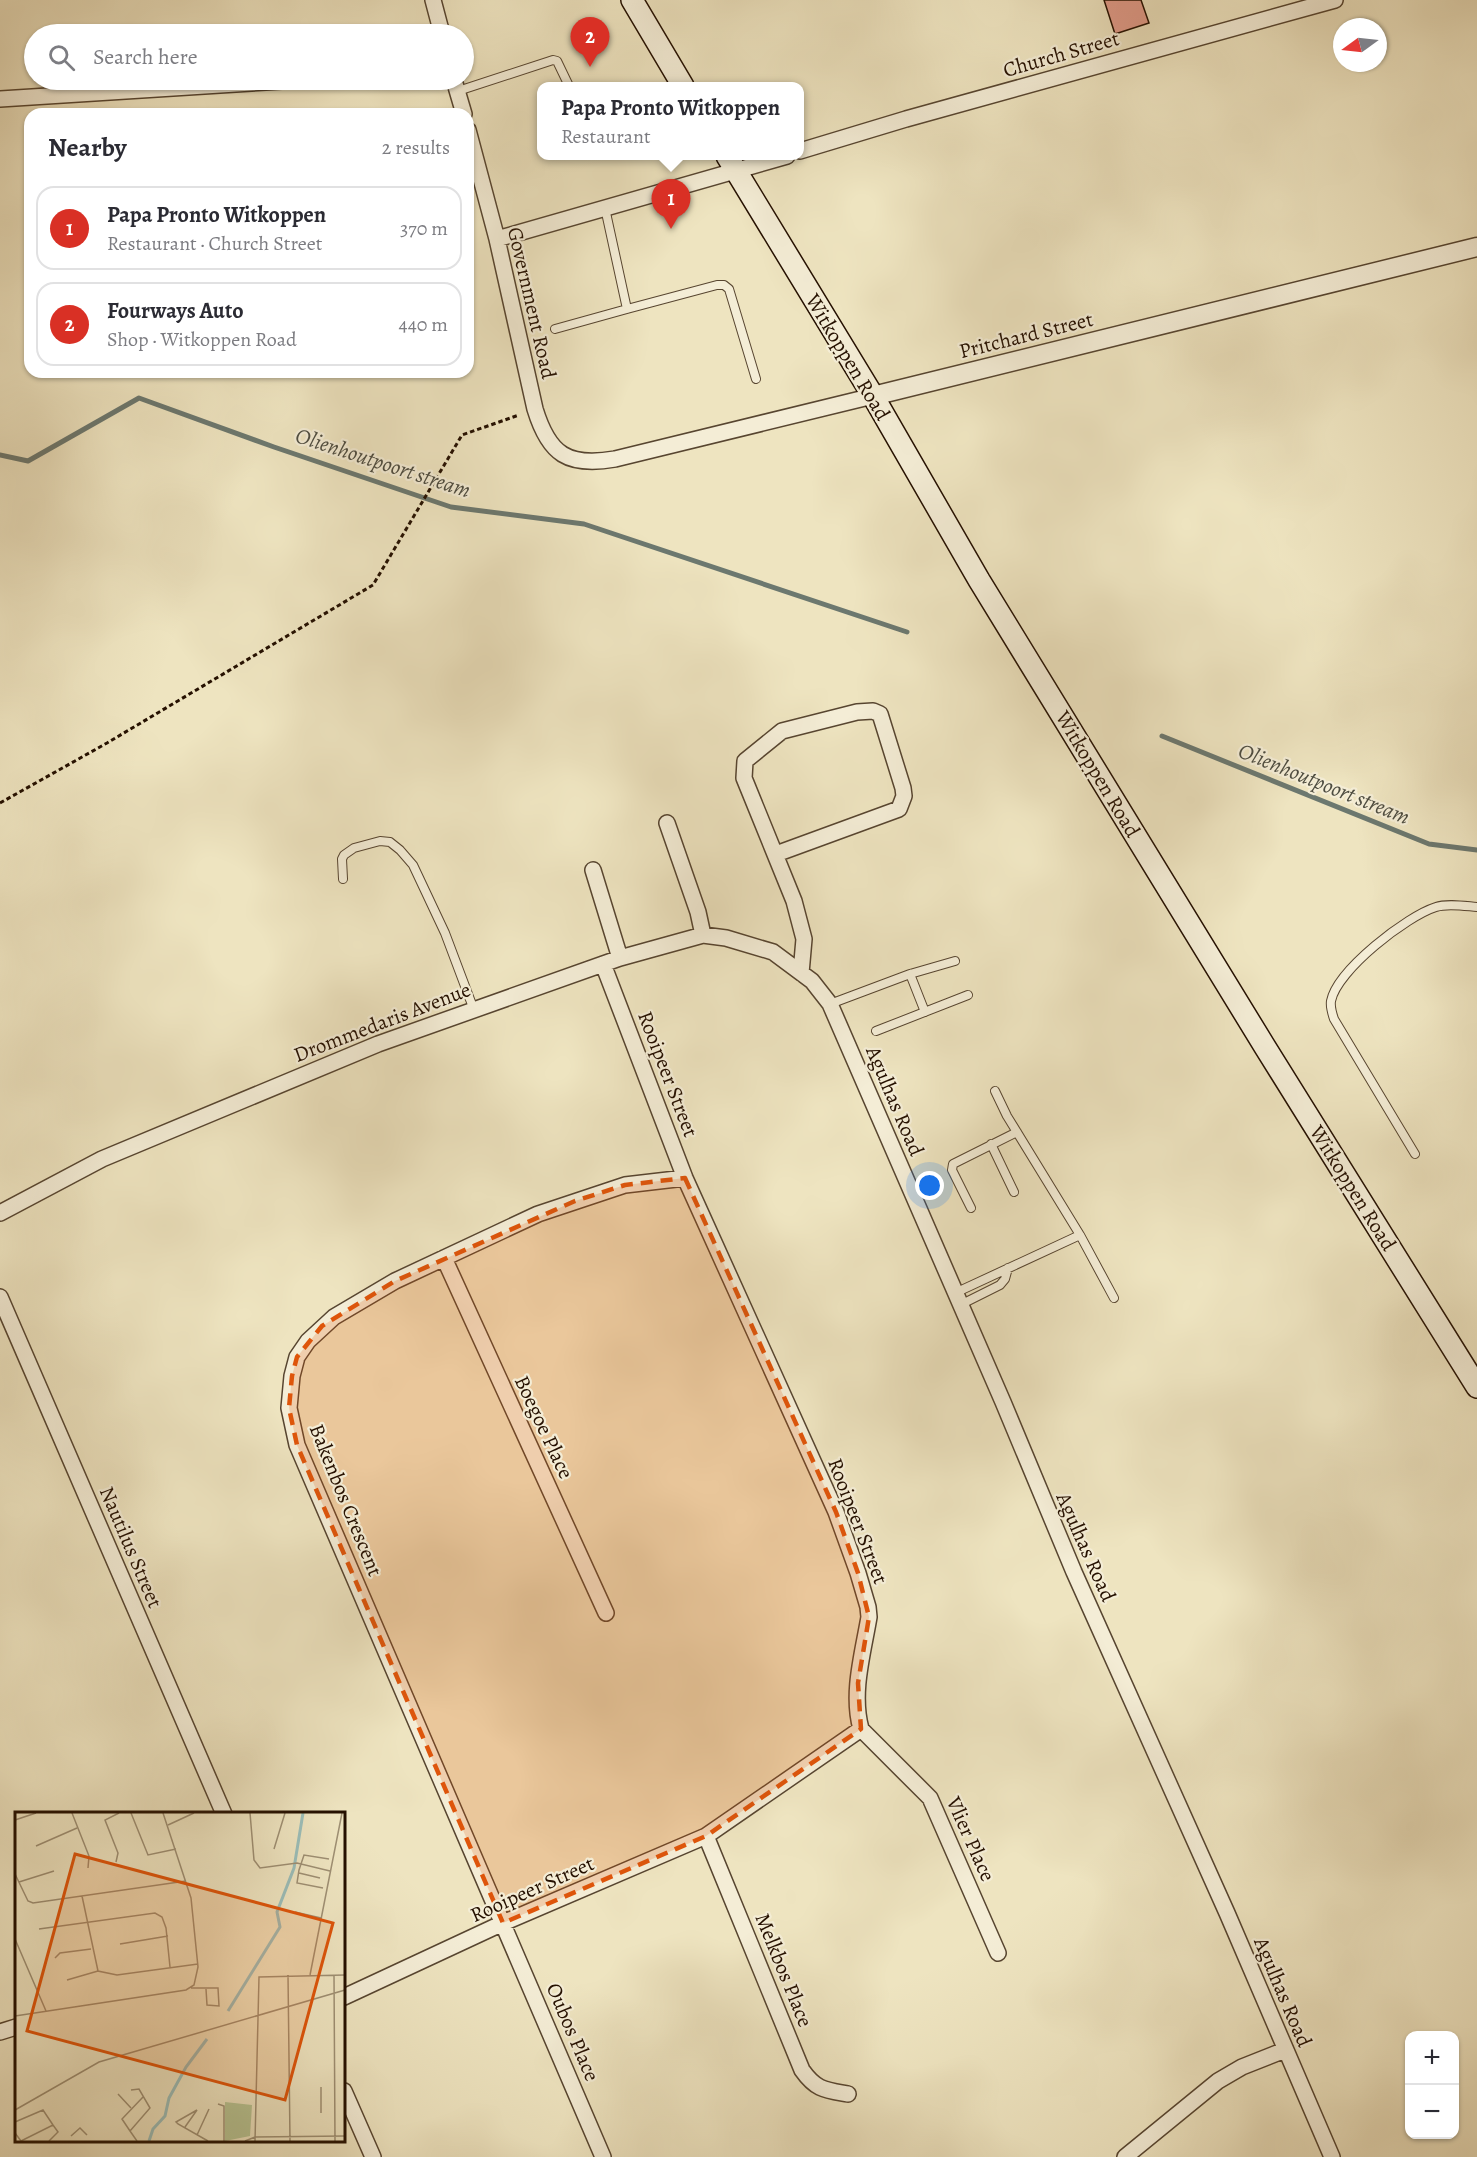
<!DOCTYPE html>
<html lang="en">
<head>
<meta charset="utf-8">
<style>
	body { margin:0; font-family:Alegreya,serif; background:#f7f7f7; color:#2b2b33 }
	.controls { position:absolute; right:18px; bottom:18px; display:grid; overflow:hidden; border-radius:12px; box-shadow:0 2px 4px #0004 }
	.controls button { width:54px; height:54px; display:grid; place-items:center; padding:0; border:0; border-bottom:2px solid #e1e1e2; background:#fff; color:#2b2b33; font:30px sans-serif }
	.compass { position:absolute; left:1333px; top:18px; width:54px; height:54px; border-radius:50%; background:#fff; box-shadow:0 2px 4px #0004; rotate:255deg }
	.you { position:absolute; left:930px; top:1186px; width:21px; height:21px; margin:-15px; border:4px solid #fff; border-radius:50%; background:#1a73e8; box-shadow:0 0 0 9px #1a73e833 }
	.badge { display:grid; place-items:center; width:39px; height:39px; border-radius:50%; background:#d93025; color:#fff; font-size:20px; font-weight:700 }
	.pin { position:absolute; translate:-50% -50px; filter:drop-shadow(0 2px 3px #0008) }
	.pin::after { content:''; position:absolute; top:32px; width:21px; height:18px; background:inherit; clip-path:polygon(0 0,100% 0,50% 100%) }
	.popup { position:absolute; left:537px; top:82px; width:267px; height:78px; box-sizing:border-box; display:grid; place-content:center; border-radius:12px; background:#fff; filter:drop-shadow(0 2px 4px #0005); font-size:20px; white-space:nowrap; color:#7c7c81 }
	.popup b { font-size:22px; color:#2b2b33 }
	.popup::after { content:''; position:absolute; left:50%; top:100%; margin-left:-12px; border:12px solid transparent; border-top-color:#fff }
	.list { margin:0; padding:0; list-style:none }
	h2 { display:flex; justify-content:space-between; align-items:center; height:78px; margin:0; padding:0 24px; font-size:26px }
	h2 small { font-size:20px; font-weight:400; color:#7c7c81 }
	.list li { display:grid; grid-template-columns:39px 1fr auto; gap:18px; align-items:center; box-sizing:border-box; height:84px; margin:0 12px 12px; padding:0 12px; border:2px solid #e1e1e2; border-radius:18px }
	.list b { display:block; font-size:22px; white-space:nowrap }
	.list p { margin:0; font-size:20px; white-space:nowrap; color:#7c7c81 }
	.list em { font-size:20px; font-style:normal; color:#7c7c81 }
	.icon { flex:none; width:33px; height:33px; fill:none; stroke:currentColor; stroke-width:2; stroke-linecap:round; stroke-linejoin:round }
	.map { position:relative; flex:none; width:1477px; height:2157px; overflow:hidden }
	.search { position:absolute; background:#fff; box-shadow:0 2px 4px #0004; left:24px; top:24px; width:450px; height:66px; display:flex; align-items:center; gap:15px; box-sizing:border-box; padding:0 21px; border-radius:33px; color:#7c7c81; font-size:22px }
	.panel { position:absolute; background:#fff; box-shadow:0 2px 4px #0004; left:24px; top:108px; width:450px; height:270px; border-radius:18px }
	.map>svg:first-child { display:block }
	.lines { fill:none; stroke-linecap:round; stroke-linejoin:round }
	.stream { stroke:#6c786f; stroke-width:5 }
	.building { fill:#e39d8c; stroke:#251000; stroke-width:1.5 }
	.service-casing { stroke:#574530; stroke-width:10 }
	.minor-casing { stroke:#574530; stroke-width:18 }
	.tertiary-casing { stroke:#574530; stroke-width:21 }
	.secondary-casing { stroke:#251000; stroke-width:24 }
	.path { stroke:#251000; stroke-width:3; stroke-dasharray:4.5 3; stroke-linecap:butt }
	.service { stroke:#f4edd6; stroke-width:8 }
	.minor { stroke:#f4edd6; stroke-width:15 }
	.tertiary { stroke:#f4edd6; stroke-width:18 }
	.secondary { stroke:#f4edd6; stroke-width:21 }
	.marked { fill:#de550b; fill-opacity:0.2; stroke:#de550b; stroke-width:4.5; stroke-dasharray:12 8; stroke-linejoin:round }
	.labels { text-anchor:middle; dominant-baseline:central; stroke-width:4.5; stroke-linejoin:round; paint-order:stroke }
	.street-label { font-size:21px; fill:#251000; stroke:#f4edd6 }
	.water-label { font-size:22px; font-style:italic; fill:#4e4d41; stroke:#f4edd6 }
	.inset-river { fill:none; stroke:#9bbeb9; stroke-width:3 }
	.inset-road { fill:none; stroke:#9e8f73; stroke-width:1.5 }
	.view { fill:#de550b; fill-opacity:0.15; stroke:#de550b; stroke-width:3 }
	.inset-edge { fill:none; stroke:#251000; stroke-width:3 }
</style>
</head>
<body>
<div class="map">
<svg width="1477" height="2157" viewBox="0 0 1477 2157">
	<rect width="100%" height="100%" fill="#eee4c0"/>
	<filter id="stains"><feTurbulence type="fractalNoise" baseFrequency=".00333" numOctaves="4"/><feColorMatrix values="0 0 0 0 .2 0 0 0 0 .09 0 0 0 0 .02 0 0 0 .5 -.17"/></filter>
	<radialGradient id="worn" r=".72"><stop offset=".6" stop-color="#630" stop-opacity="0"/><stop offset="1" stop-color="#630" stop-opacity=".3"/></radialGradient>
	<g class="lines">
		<path class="stream" d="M0,455L28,461L139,398L274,447L451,507L584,524L907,632
			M1162,736L1429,844L1477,850"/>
	</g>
	<path class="building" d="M1104,0H1141L1149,23L1115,34Z"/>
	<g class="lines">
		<defs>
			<path id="service" d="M458,91L553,60L557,61L569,86
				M627,309L717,285H724L729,289L756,379
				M555,329L627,309L605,208
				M343,879L342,859L344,855L354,848L380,841L390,842L400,850L413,865L445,933L474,1010
				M910,974L925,1012
				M830,1004L910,974L955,961
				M876,1031L968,995
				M995,1091L1007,1116L1080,1235
				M991,1144L1014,1192
				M1415,1154L1334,1019C1332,1013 1330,1007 1331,1001C1337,970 1407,916 1436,907C1447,903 1465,906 1477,907
				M971,1208L952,1170L953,1164L1017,1132
				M955,1293L1080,1235L1114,1298
				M960,1305L1000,1285L1005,1279L1008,1268"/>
			<path id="minor" d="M433,0L442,34
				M454,80L464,114
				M0,99L298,80
				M468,130L497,239L535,409C549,455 568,467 615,459L873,396
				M800,151L906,119L1335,0
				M497,239L787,156
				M667,823L698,912L703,935
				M776,854L899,809L904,796L903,788L880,714L873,711L857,712L782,731L745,761L744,778L794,901L804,939L801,973
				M593,870L620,958
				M0,1213L102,1159L378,1044L620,958L703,935L726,938L773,952L812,981L830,1004L1003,1402L1074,1572L1227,1913L1332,2157
				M444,1258L606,1613
				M0,1297L224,1814
				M861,1729L930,1798L998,1953
				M706,1836L802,2070C816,2090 825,2090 848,2094
				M344,1997L503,1923L706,1836L861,1729C851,1693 863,1653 869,1617L868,1607L858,1573L836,1512L685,1178L603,964
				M0,2032L16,2027
				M344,2091L373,2157
				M603,2157L297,1445L289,1408L292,1376L297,1357L308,1341L334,1317L395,1281L538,1214L625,1185L685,1178
				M1125,2157L1218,2081L1242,2067L1285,2050"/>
			<path id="tertiary" d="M873,396L1477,247"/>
			<path id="secondary" d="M632,0L683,86
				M727,156L873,396L979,580L1265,1047L1477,1387"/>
		</defs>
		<use href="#service" class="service-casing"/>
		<use href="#minor" class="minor-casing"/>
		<use href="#tertiary" class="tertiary-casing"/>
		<use href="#secondary" class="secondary-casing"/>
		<path class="path" d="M0,803L107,743L373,585L462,435L519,415"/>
		<use href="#service" class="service"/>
		<use href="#minor" class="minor"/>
		<use href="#tertiary" class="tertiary"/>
		<use href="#secondary" class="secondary"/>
	</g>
	<path class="marked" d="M685,1178L836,1512L858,1573L869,1617L858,1683L861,1729L706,1836L503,1923L297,1445L289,1408L292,1376L297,1357L322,1326L395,1281L575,1201L625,1185Z"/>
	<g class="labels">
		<g class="street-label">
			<text transform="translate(1061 54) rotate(-16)">Church Street</text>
			<text transform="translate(532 303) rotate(77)">Government Road</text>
			<text transform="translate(1026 335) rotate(-14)">Pritchard Street</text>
			<text transform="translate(848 357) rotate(59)">Witkoppen Road</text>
			<text transform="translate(1098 774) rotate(59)">Witkoppen Road</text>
			<text transform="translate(382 1022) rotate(-21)">Drommedaris Avenue</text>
			<text transform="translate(668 1074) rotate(69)">Rooipeer Street</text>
			<text transform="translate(895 1101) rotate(67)">Agulhas Road</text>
			<text transform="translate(1353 1188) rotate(58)">Witkoppen Road</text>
			<text transform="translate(544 1427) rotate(65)">Boegoe Place</text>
			<text transform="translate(346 1500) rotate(68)">Bakenbos Crescent</text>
			<text transform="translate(858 1521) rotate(69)">Rooipeer Street</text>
			<text transform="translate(131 1547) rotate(67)">Nautilus Street</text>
			<text transform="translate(1086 1547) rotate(66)">Agulhas Road</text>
			<text transform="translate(971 1839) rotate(66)">Vlier Place</text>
			<text transform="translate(532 1889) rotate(-24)">Rooipeer Street</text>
			<text transform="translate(784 1970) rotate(68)">Melkbos Place</text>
			<text transform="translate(1283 1992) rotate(67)">Agulhas Road</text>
			<text transform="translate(573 2032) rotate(67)">Oubos Place</text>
		</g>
		<g class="water-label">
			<text transform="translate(383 463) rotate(18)">Olienhoutpoort stream</text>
			<text transform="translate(1324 784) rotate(22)">Olienhoutpoort stream</text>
		</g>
	</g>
	<g transform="translate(15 1812)">
		<rect width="330" height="330" fill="#eee4c0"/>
		<path d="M210,290L237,293L235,324L210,329Z" fill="#b7c493"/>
		<path class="inset-river" d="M213,199L265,115L262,100L279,56L288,1M134,329L138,317L150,304L154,286L171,255L192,227"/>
		<path class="inset-road" d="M57,1L74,44L73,56M116,1L133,43L161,37M235,1L239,48L245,56L282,51L315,59M0,8L21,1M153,13L179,1M21,34L62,16M259,37L270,1M101,50L103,41L90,8L104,1M284,61L305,66M0,62L13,89L18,91L171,69M4,70L39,59M308,76L282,71L284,58L289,43L314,47M67,84L83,159L102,163L183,152M280,100L306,106M24,117L140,101L147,105L151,116L155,155M0,127L31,199M105,132L153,124M40,146L45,141L76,137M273,163L275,329M295,163L327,1M319,163L320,329M52,168L83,159M176,176H203L204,194L192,193L191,177M0,204L171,178L179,173L183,155L176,86L148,1M116,278L124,277L135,296L115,319L122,329M103,282L116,296M203,292L209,294V329M0,298L84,250L330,178M306,301V275M0,310L28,298L38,313M170,315L182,298L161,310L163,312L193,329M115,319L107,307L128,285M0,321L6,329L38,313L43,320L34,329M182,323L194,297M56,324L65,316L72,323M230,329L240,325L330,324M240,329L244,165L330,163"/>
		<path class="view" d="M60,42L318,111L270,288L12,219Z"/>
		<rect width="330" height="330" class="inset-edge"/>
	</g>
	<rect width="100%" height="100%" filter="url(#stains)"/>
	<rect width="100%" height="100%" fill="url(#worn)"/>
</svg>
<div class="controls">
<button>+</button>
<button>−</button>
</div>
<svg class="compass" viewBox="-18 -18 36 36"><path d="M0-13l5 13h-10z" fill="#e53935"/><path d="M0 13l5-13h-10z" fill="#7c7c81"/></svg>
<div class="you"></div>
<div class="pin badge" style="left:671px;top:229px">1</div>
<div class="popup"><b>Papa Pronto Witkoppen</b>Restaurant</div>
<div class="pin badge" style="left:590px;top:67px">2</div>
<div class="search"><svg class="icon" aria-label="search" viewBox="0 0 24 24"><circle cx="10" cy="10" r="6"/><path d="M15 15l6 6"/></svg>Search here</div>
<section class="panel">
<h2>Nearby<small>2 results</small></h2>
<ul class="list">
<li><span class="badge">1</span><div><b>Papa Pronto Witkoppen</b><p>Restaurant · Church Street</p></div><em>370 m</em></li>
<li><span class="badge">2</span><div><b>Fourways Auto</b><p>Shop · Witkoppen Road</p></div><em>440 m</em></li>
</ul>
</section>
</div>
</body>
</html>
